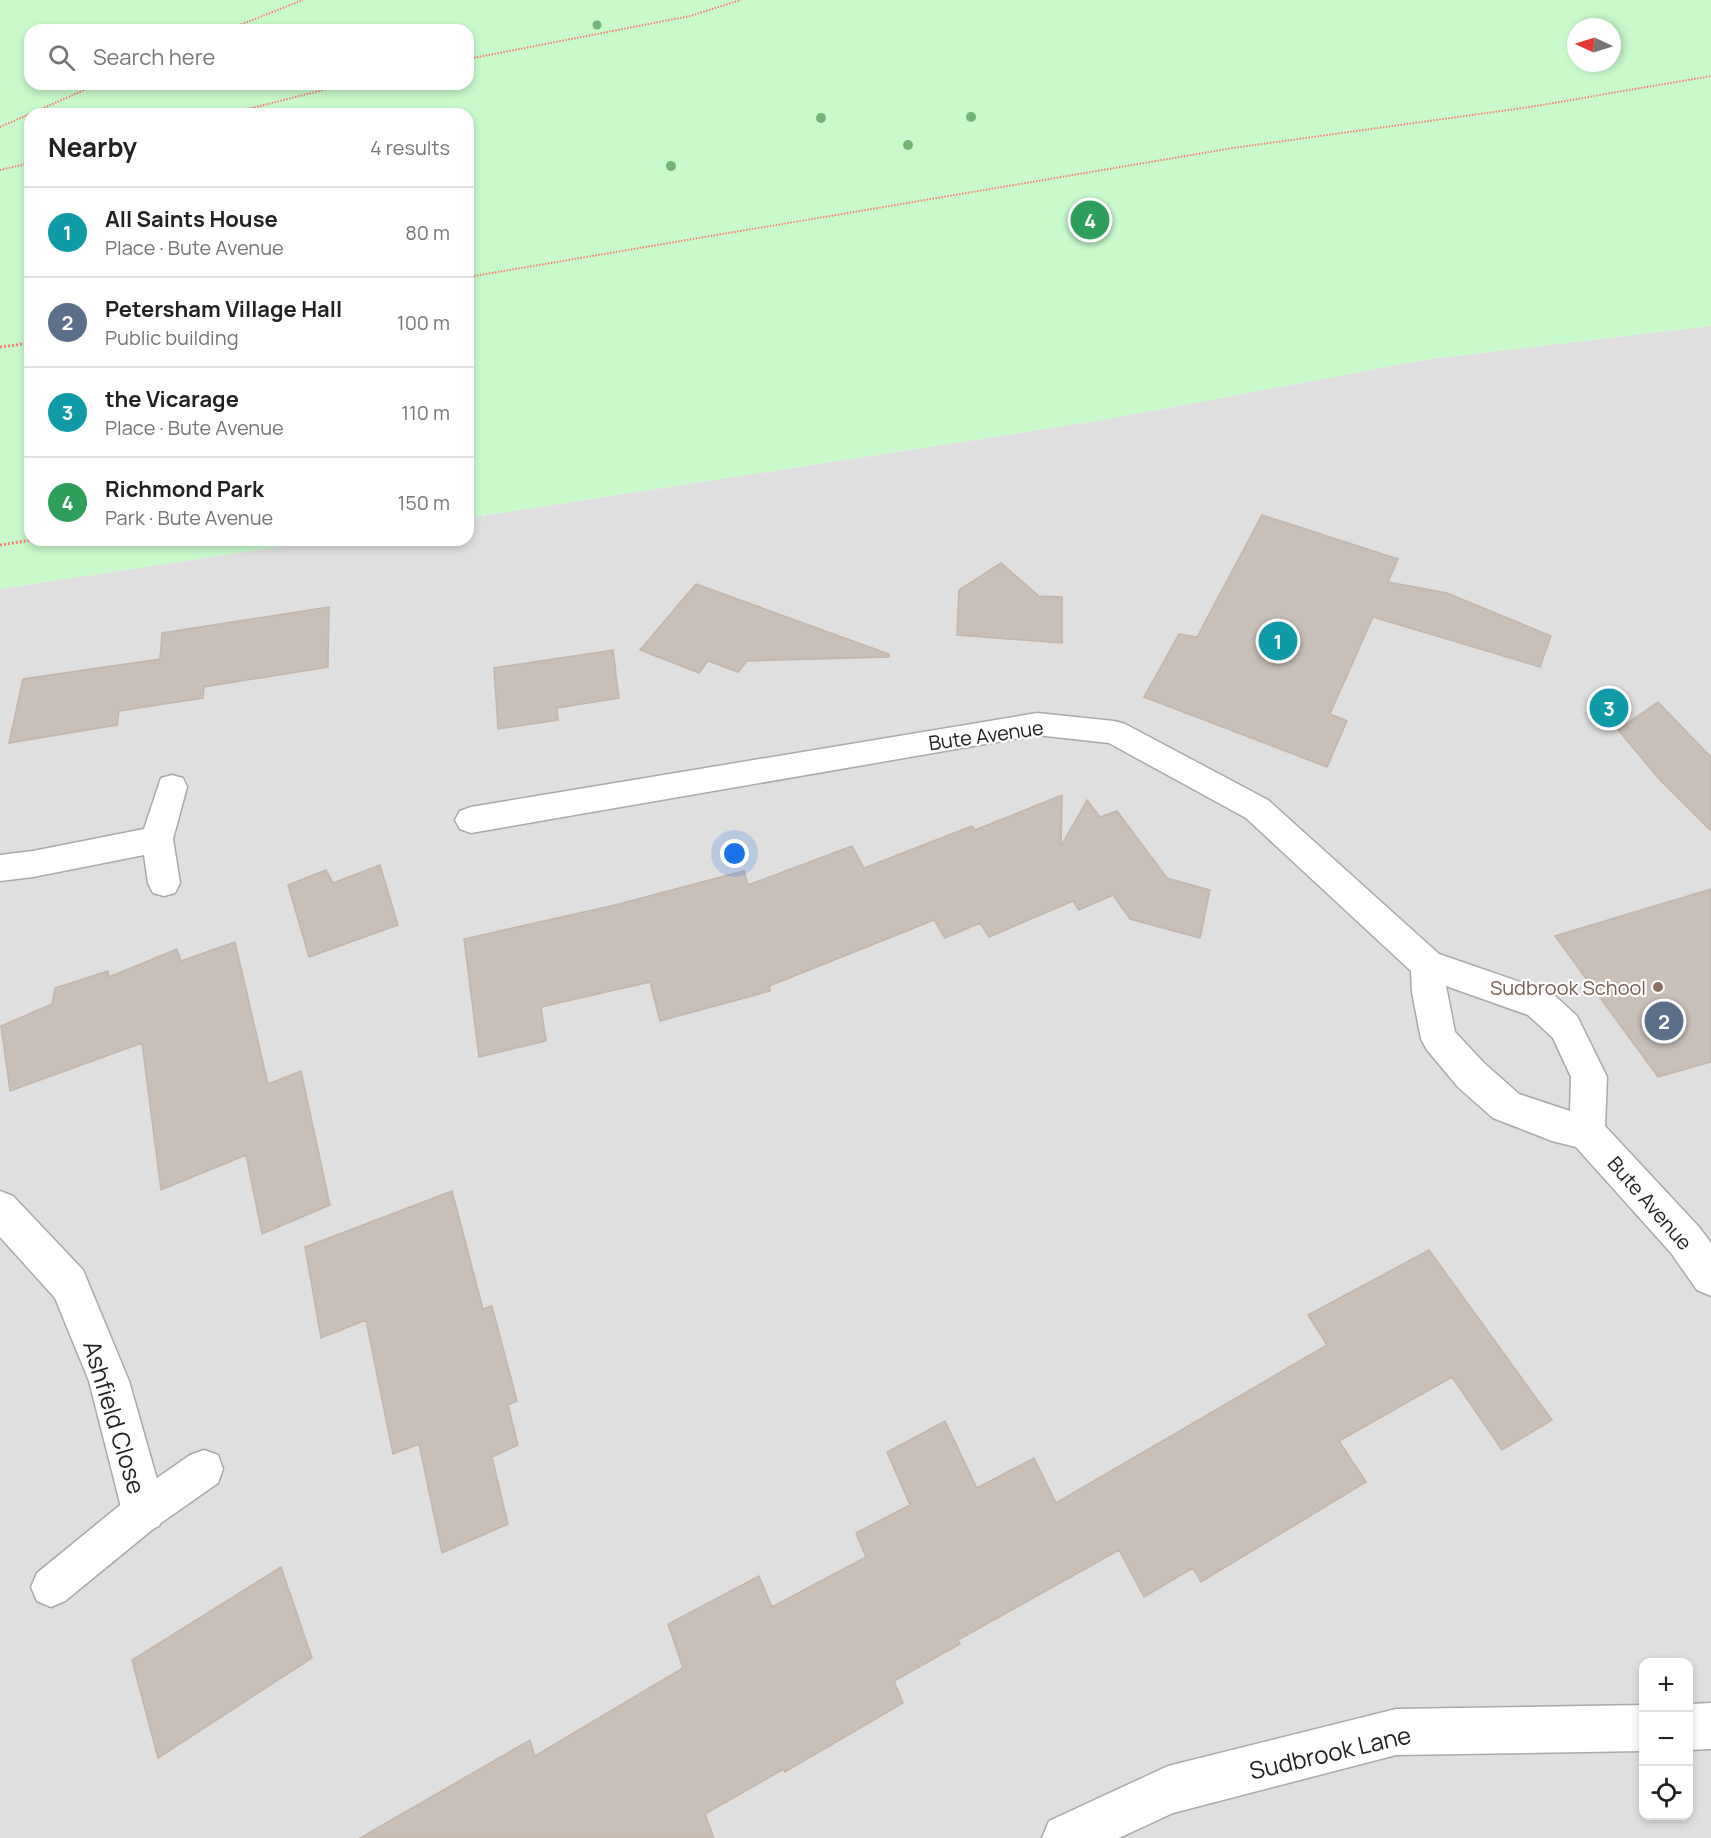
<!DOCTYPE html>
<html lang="en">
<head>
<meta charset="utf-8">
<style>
	body { margin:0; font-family:Manrope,sans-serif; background:#f2f2f2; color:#222 }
	.controls { position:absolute; right:18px; bottom:18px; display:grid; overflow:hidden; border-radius:12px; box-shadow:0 3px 9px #0003 }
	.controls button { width:54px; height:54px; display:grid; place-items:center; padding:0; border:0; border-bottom:2px solid #e0e0e0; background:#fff; color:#222; font:30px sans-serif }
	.compass { position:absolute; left:1567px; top:18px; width:54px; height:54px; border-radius:50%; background:#fff; box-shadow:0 3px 9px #0003; rotate:274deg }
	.you { position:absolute; left:735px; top:854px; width:21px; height:21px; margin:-15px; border:4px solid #fff; border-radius:50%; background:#1a73e8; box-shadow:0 0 0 9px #1a73e833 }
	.badge { display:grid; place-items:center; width:39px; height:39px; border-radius:50%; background:#b45309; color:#fff; font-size:20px; font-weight:700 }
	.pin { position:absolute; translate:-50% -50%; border:3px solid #fff; box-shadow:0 2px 6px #0006 }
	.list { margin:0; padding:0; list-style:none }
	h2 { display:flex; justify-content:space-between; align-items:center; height:78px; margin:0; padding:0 24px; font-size:26px }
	h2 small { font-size:20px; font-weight:400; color:#767676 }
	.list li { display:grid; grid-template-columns:39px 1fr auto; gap:18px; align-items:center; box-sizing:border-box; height:90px; padding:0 24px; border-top:2px solid #e0e0e0 }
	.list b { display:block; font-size:22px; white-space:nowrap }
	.list p { margin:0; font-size:20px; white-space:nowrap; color:#767676 }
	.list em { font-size:20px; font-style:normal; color:#767676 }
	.icon { flex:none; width:33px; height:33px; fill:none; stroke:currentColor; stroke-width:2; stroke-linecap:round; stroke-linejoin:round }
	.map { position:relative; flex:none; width:1711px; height:1838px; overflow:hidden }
	.search { position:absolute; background:#fff; box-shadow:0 3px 9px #0003; left:24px; top:24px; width:450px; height:66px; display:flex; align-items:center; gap:15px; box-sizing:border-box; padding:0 21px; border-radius:18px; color:#767676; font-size:22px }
	.panel { position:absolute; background:#fff; box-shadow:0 3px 9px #0003; left:24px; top:108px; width:450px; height:438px; border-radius:18px }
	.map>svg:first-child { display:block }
	.residential { fill:#e0dfdf; fill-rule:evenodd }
	.park { fill:#c8facc; fill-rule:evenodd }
	.building { fill:#c7bfb8; stroke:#c4b6ab; stroke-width:1.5 }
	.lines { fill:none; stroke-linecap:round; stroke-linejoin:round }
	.lane-casing { stroke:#a9a9a9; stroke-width:3 }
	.street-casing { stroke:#a9a9a9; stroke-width:3 }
	.path-far1 { stroke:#fa8072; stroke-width:2; stroke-dasharray:1.5 1.5; stroke-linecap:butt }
	.path { stroke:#fa8072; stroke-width:3; stroke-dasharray:2 2; stroke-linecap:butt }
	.lane { fill:#fff; fill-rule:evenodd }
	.street { fill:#fff; fill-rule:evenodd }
	.tree { fill:#74b475 }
	.education-dot { fill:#8d6e63; stroke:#fff; stroke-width:2 }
	.labels { text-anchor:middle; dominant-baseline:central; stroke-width:4.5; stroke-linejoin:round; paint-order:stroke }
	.street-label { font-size:20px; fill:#222; stroke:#fff }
	.education-label { font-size:20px; fill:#785e54; stroke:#fff; text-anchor:end }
	.near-street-label { font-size:24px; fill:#222; stroke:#fff }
</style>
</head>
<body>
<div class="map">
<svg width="1711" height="1838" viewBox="0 0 1711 1838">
	<rect width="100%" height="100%" fill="#f2efe9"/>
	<path class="residential" d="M1711,326V1838H0V589L323,540H468V518L1097,421L1430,359ZM1644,1662H1688V1816H1644Z"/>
	<path class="park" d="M0,0H1711V326L1430,359L1097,421L468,518V114H30V540H323L0,589ZM1576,27H1612V63H1576ZM30,30H468V84H30Z"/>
	<path class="building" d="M1262,515L1398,559L1388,582L1447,593L1551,636L1540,667L1373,617L1330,714L1347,721L1327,767L1144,697L1179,634L1197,637Z
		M1001,563L1039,596L1062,597V643L957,635L959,590Z
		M696,584L889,654V657L747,661L738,672L708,661L699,673L640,650Z
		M329,607L328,667L204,687L203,698L119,711L117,725L9,743L23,679L160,659L162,633Z
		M613,650L619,698L557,708L558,720L498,729L494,668Z
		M1658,702L1711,757V831L1660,780L1618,730Z
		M1062,795L1061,846L1087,800L1100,817L1117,811L1167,878L1210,890L1200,938L1130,919L1113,895L1079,910L1073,901L989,937L980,923L945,938L934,920L769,986L770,991L660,1021L650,982L541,1007L546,1041L479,1057L464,939L615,905L744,871L748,885L852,846L864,868L972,826L975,830Z
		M380,865L398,925L309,957L288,885L326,870L333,883Z
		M1711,889V1062L1658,1077L1555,936Z
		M235,942L268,1084L301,1071L330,1205L262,1234L246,1155L161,1190L142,1043L10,1091L1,1026L52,1004L55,988L108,971L109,977L177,949L181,961Z
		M452,1191L483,1309L492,1306L517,1401L508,1405L518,1445L492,1457L508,1524L442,1553L419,1444L393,1454L366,1320L321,1338L305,1247Z
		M1429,1250L1552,1420L1502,1450L1452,1377L1339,1441L1366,1482L1201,1582L1193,1568L1144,1597L1119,1550L958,1640L960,1644L894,1681L903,1703L785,1772L784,1769L705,1814L714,1838H360L530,1740L535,1756L683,1668L668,1624L759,1576L772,1607L866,1557L856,1533L910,1505L887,1452L945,1421L977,1488L1034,1458L1056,1503L1327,1345L1308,1315Z
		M281,1567L312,1658L158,1758L132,1660Z"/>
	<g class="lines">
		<defs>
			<path id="lane" d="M204,1450L218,1455L223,1469L218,1483L158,1525L65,1601L51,1607L37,1601L31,1587L37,1573L130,1497L190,1455Z"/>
			<path id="street" d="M1037,713L1114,721L1125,724L1268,800L1439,954L1552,993L1577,1016L1607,1077L1605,1126L1699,1227L1711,1243V1296L1697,1290L1671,1253L1576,1147L1552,1141L1493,1118L1458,1087L1427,1050L1421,1039L1412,992L1411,971L1246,818L1109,743L1037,735L471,833L460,829L455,820L460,811L471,807ZM1446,986L1528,1015L1553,1038L1571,1077L1570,1111L1519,1094L1484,1063L1455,1032Z
				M172,775L183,778L187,787L173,839L180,883L175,893L164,896L153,893L148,883L144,855L33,877L0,881V855L33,851L144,829L161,778Z
				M0,1191L13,1196L83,1270L129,1381L166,1511L159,1526L144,1533L129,1526L122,1511L89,1381L55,1298L0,1237Z
				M1711,1703V1749L1688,1750V1704Z
				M1644,1705V1751L1396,1755L1173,1813L1119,1838H1042L1049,1821L1168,1766L1396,1709Z"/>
		</defs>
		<use href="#lane" class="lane-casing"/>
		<use href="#street" class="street-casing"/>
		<path class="path-far1" d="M227,30L303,0
			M468,59L690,16L741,0
			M228,114L347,84
			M0,127L98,84
			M0,170L30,163
			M468,277L1233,148L1530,107L1711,76"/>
		<path class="path" d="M0,347L30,343
			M0,545L32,540"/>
		<use href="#lane" class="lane"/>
		<use href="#street" class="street"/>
	</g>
	<g class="tree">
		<circle cx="597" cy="25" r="4.5"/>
		<circle cx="971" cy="117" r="5"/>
		<circle cx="821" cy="118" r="5"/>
		<circle cx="908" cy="145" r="5"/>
		<circle cx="671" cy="166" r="5"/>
	</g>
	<circle class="education-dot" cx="1658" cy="987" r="6"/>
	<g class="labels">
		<g class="street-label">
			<text transform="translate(986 735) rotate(-8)">Bute Avenue</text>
			<text transform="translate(1650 1203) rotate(49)">Bute Avenue</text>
		</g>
		<g class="education-label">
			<text x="1646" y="987">Sudbrook School</text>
		</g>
		<g class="near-street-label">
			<text transform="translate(115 1417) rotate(73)">Ashfield Close</text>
			<text transform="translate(1330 1752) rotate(-13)">Sudbrook Lane</text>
		</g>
	</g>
</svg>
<div class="controls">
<button>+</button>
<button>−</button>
<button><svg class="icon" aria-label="locate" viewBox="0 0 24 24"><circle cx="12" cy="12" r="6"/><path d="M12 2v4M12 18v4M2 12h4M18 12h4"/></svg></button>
</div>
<svg class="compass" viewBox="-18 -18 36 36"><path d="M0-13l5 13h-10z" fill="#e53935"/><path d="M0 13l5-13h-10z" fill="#767676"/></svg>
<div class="you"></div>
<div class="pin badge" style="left:1278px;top:641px;background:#0f9aa8">1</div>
<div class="pin badge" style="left:1664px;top:1021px;background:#5c6f8a">2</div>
<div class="pin badge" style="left:1609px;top:708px;background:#0f9aa8">3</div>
<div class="pin badge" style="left:1090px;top:220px;background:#2e9e5b">4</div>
<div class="search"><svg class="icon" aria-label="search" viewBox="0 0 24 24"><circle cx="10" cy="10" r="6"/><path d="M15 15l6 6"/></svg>Search here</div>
<section class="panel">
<h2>Nearby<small>4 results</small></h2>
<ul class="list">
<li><span class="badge" style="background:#0f9aa8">1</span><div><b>All Saints House</b><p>Place · Bute Avenue</p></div><em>80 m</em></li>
<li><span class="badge" style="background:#5c6f8a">2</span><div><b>Petersham Village Hall</b><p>Public building</p></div><em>100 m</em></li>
<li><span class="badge" style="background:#0f9aa8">3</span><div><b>the Vicarage</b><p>Place · Bute Avenue</p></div><em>110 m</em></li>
<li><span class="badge" style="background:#2e9e5b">4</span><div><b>Richmond Park</b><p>Park · Bute Avenue</p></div><em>150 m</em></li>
</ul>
</section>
</div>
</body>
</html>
